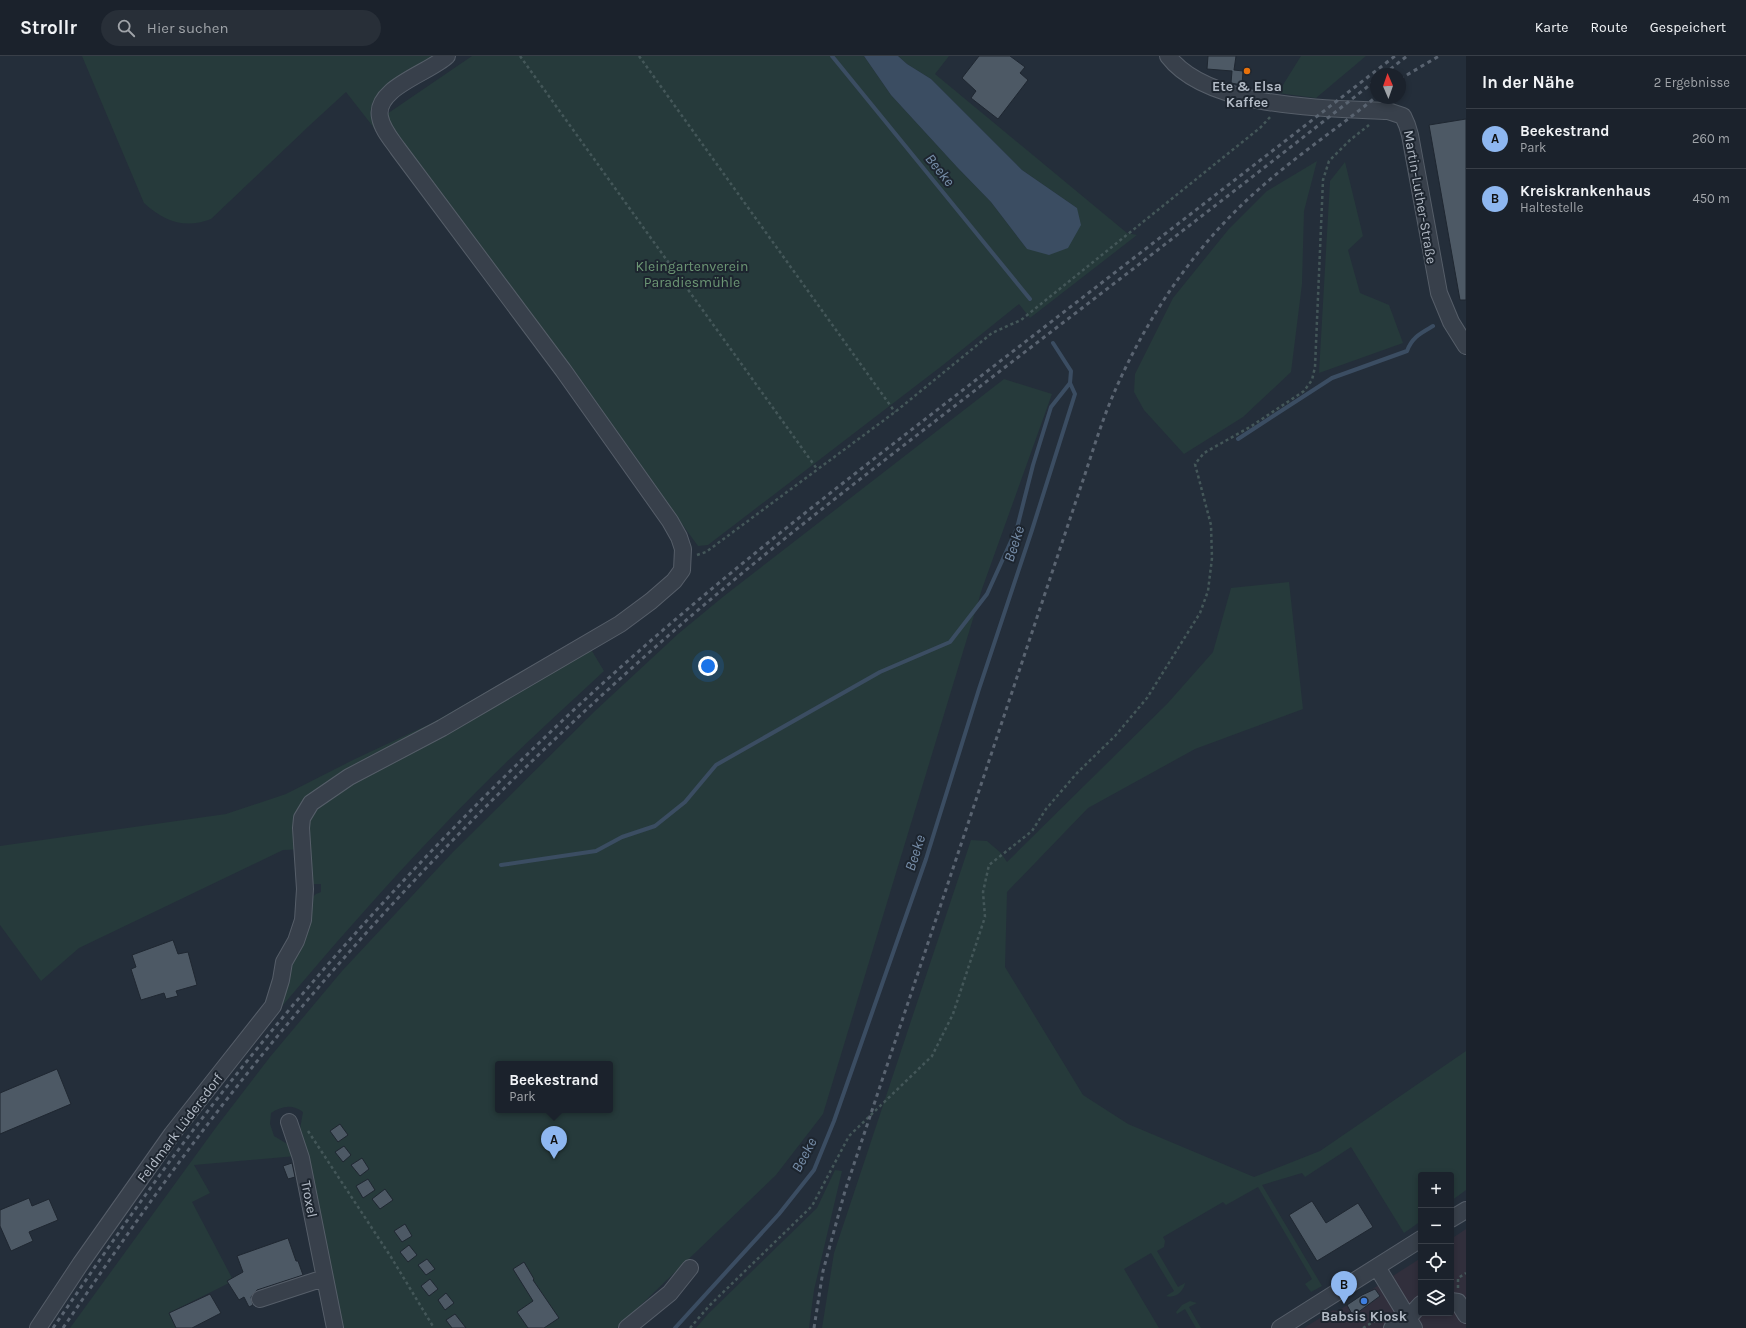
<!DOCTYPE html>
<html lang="de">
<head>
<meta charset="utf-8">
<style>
	body { margin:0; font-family:Karla,sans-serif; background:#282f38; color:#f1f3f6 }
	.controls { position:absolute; right:12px; bottom:12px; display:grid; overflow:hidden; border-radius:4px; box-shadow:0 2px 6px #0003 }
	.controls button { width:36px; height:36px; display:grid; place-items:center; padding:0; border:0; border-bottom:1px solid #393f48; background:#1b222c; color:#f1f3f6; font:20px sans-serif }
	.compass { position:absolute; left:1370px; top:12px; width:36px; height:36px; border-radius:50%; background:#1b222c; box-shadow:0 2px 6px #0003; rotate:358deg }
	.you { position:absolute; left:708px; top:610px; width:14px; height:14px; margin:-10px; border:3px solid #fff; border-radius:50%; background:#1a73e8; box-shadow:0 0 0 6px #1a73e833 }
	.badge { display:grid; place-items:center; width:26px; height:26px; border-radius:50%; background:#8eb7f0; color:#111; font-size:13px; font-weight:700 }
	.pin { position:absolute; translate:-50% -33px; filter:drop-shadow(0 1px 2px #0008) }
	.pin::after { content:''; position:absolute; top:21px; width:14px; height:12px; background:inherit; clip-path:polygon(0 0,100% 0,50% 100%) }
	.popup { position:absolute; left:495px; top:1005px; width:118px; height:52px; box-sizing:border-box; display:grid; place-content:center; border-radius:4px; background:#1b222c; filter:drop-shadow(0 1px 3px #0005); font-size:13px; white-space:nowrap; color:#a0a4a9 }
	.popup b { font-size:15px; color:#f1f3f6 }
	.popup::after { content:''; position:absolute; left:50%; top:100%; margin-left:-8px; border:8px solid transparent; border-top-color:#1b222c }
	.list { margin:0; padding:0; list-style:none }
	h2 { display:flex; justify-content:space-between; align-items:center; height:52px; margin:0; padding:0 16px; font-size:17px }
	h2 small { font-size:13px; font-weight:400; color:#a0a4a9 }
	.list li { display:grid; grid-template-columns:26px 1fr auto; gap:12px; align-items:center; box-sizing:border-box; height:60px; padding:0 16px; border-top:1px solid #393f48 }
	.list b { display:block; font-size:15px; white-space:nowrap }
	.list p { margin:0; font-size:13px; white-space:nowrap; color:#a0a4a9 }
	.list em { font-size:13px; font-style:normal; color:#a0a4a9 }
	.icon { flex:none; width:22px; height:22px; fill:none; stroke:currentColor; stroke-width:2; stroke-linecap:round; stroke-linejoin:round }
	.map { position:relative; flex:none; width:1466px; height:1272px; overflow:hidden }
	header { display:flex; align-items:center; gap:24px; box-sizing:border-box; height:56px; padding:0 20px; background:#1b222c; border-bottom:1px solid #393f48 }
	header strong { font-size:19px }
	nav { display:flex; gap:22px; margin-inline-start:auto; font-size:14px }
	.search { width:280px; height:36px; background:#282f38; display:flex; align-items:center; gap:10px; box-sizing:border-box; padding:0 14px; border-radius:22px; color:#a0a4a9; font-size:15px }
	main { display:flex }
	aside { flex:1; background:#1b222c }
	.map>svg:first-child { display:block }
	.medical { fill:#312f3c }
	.green { fill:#263a3b; fill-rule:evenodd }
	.water { fill:#3b4d62 }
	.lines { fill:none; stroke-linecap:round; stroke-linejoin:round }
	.stream { stroke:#3b4d62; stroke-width:4 }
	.building { fill:#4d5965; stroke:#1f2731 }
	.minor-casing { stroke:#565e69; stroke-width:18 }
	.path { stroke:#445759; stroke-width:2.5; stroke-dasharray:3 3; stroke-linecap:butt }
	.minor { stroke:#38404b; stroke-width:16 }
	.rail { stroke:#5a6471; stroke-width:3; stroke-dasharray:4 4; stroke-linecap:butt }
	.food-dot { fill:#e8710a; stroke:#1d252f; stroke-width:1.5 }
	.shop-dot { fill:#3f7fe0; stroke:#1d252f; stroke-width:1.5 }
	.labels { text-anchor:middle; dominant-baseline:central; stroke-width:4; stroke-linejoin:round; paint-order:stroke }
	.poi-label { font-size:14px; font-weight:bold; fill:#b3bbc6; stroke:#1d252f }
	.street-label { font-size:14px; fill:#b3bbc6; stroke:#1d252f }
	.park-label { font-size:14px; fill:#6c9674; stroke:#1d252f }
	.water-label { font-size:15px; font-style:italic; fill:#768da8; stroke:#1d252f }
</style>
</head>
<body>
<header>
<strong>Strollr</strong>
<div class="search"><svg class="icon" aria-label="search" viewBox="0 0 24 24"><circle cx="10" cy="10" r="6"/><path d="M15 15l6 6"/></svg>Hier suchen</div>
<nav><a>Karte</a><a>Route</a><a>Gespeichert</a></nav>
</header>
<main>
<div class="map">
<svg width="1466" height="1272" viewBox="0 0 1466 1272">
	<rect width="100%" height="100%" fill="#242e3a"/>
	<path class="medical" d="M1466,1173V1272H1304L1333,1254L1338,1255L1421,1202V1257H1451V1183Z"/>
	<path class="green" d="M82,0H437L377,39L372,52L378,77L346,36L310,69L211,163C185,173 165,166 144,147Z
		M472,0H864L891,39L957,111L991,146L1027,193L1077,152L1022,114L931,23L907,8L898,0H949L935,18L1127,177L1137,179L1030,262L1019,248L943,309L708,489L698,490L384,60Z
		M1301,0H1366L1316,42L1278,37Z
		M1317,105L1304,155L1302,228L1291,316L1243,361L1184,398L1144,354L1134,336L1135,318L1173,242L1228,174L1267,135Z
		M1345,106L1363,180L1348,194L1360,237L1389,249L1403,287L1319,317L1330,125Z
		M1004,323L1052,338L982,533L823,1058L776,1119L617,1272H341L300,1073L303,1056C292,1048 282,1050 271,1057L270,1068L274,1080L289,1089L296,1100L194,1109L210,1137L192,1146L232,1222L227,1225L229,1227L169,1257L176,1272H70L217,1070L270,1001L342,915L453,796L596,654L678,578L724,540ZM498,1008H610V1054H498Z
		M1289,526L1303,653L1195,693L1088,752L1007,836L1005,911L1083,1039L1128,1068L1254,1121L1320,1095L1466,995V1134L1451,1145V1119H1421V1165L1404,1177L1351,1091L1305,1121L1302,1117L1262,1129L1322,1230L1311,1236L1305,1228L1312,1223L1258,1131L1226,1149L1223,1146L1163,1181L1165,1185L1164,1191L1157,1195L1178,1231L1185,1227C1184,1235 1175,1243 1166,1240L1174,1235L1151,1197L1124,1213L1159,1272H822L834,1197L971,784L987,785L1001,797L1007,806L1167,648L1213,596L1231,532Z
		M573,586L592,595L604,615C549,666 494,716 443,770C385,830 331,892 278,955L309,844L316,838L321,836V828H314L311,825L306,793L283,794L79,892L41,925L0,869V790L226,758L286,738L355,703L432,667Z
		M835,1114L842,1115L814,1234L809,1272H696L708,1258L817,1152Z
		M1190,1245L1197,1247L1189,1251L1201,1272H1196L1185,1253L1177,1258L1176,1256L1182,1249Z"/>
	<path class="water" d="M864,0H898L907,8L931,23L1022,114L1077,152L1081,169L1068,192L1049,199L1027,193L991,146L957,111L891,39Z"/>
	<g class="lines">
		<path class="stream" d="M832,0L1030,243
			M1238,383L1332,322L1407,295C1412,281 1421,277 1433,270
			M501,809L596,795L622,781L655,770L685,746L716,709L880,616L950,586L987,538L1017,472L1033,409L1051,351L1070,327
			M675,1272L779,1158L814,1114L834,1065L926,803L979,633L1032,474L1075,338L1070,327L1071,315L1053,287"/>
	</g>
	<path class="building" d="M979,0H1010L1025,11L1020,17L1028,24L998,63L971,42L976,35L962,22Z
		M1208,0H1236L1234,14L1243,15L1242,29L1231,27L1232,15L1207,13Z
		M1466,63V244H1460L1429,69Z
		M173,884L178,898L188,896L197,929L176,935L178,940L166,943L164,937L141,944L131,913L136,911L132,899Z
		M57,1013L71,1048L0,1078V1037Z
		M340,1068L348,1079L338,1086L330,1075Z
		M344,1090L351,1099L343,1106L335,1096Z
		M362,1102L369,1113L360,1120L351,1109Z
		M292,1107L295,1121L288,1123L283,1110Z
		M368,1123L375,1134L363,1142L356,1130Z
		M385,1133L393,1144L380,1153L372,1143Z
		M29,1142L32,1150L49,1143L58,1164L29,1176L33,1185L11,1195L0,1170V1154Z
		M1312,1145L1326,1167L1358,1147L1373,1171L1317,1205L1289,1159Z
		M405,1168L412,1180L402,1186L394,1175Z
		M288,1182L296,1205H298L303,1219L257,1234L251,1241L253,1249L249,1251L244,1241L239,1244L227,1225L243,1216L237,1200Z
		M409,1189L417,1199L408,1206L400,1196Z
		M427,1203L435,1213L426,1219L418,1209Z
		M524,1206L534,1223L533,1224L559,1262L544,1272H528L517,1256L533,1245L513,1213Z
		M430,1223L438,1233L429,1240L421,1230Z
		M1375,1233L1380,1240L1353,1260L1347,1249L1362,1239Z
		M446,1237L454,1247L445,1254L438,1244Z
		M210,1238L221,1257L192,1272H176L169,1257Z
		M455,1258L466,1272H452L446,1264Z"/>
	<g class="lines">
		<defs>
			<path id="minor" d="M1168,0C1208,53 1327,52 1388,55L1403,60L1407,69L1410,79L1439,237L1451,266L1466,290
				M289,1066L301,1102L335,1272
				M1451,1163L1466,1154
				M1377,1211L1414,1272
				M260,1243L324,1222
				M1451,1245L1458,1246L1466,1259
				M38,1272L81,1207L172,1078L273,950L281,924L284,906L296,885L303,864L305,833L301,772L302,762L311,747L349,721L442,672L620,568L651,545L674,525L682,514L683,493L679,481L670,465L563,314L398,93C391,83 382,73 380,61C374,32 429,17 447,0
				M627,1272L670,1237L690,1212
				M1280,1272L1421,1183
				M1392,1272L1409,1261L1421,1248"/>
		</defs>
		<use href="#minor" class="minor-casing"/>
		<path class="path" d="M520,0L817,413
			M639,0L895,356
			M697,499L706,496L895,356L992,277L1021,264L1261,71L1271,60
			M308,1075L391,1201L434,1272
			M1458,1232V1222L1466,1217
			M690,1272L710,1249L812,1150L849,1080L932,1000L953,958L985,861L983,836L989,809L1032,775L1046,753L1077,717L1115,680L1147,642L1200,557L1208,535L1212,502L1211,469L1195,408L1204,397L1250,371L1304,335L1312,324L1315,311L1323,124L1329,105L1350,84L1369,69
			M1363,1272L1383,1260"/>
		<use href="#minor" class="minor"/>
		<path class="rail" d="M1384,18L1407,0
			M1400,23L1439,0
			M53,1272C97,1208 141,1143 188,1081C300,932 427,793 562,665C687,547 823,442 959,337C1104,225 1249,113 1395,0
			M63,1272C106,1209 149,1146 195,1085C321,917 466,762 622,621C728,524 842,437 956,349C1096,241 1237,134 1376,24
			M814,1272L823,1215L845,1135L1080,433C1090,404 1099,373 1111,344C1144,265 1194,190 1259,133C1296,100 1338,72 1376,41"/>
	</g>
	<circle class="food-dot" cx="1247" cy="15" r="4"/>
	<circle class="shop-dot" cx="1364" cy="1245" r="4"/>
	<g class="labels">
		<g class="poi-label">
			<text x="1247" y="30">Ete &amp; Elsa<tspan x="1247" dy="16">Kaffee</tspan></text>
			<text x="1364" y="1260">Babsis Kiosk</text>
		</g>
		<g class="street-label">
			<text transform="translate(1420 141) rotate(80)">Martin-Luther-Straße</text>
			<text transform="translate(180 1072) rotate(-53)">Feldmark Lüdersdorf</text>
			<text transform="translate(309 1143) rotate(79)">Troxel</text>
		</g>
		<g class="park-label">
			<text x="692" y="210">Kleingartenverein<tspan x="692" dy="16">Paradiesmühle</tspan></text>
		</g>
		<g class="water-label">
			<text transform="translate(940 114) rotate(51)">Beeke</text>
			<text transform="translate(1014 488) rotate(-72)">Beeke</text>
			<text transform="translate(915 797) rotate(-72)">Beeke</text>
			<text transform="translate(804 1099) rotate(-62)">Beeke</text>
		</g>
	</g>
</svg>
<div class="controls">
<button>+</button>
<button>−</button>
<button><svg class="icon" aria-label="locate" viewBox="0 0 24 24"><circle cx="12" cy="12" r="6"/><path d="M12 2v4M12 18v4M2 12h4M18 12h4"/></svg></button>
<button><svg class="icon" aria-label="layers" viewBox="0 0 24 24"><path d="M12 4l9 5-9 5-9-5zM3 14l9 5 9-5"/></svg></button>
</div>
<svg class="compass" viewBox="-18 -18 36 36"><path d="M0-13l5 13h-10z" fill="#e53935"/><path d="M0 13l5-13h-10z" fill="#a0a4a9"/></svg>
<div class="you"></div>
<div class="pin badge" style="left:554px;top:1103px">A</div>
<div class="popup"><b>Beekestrand</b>Park</div>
<div class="pin badge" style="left:1344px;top:1248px">B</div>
</div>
<aside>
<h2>In der Nähe<small>2 Ergebnisse</small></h2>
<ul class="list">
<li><span class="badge">A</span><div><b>Beekestrand</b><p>Park</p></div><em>260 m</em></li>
<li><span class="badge">B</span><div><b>Kreiskrankenhaus</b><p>Haltestelle</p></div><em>450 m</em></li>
</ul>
</aside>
</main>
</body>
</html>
